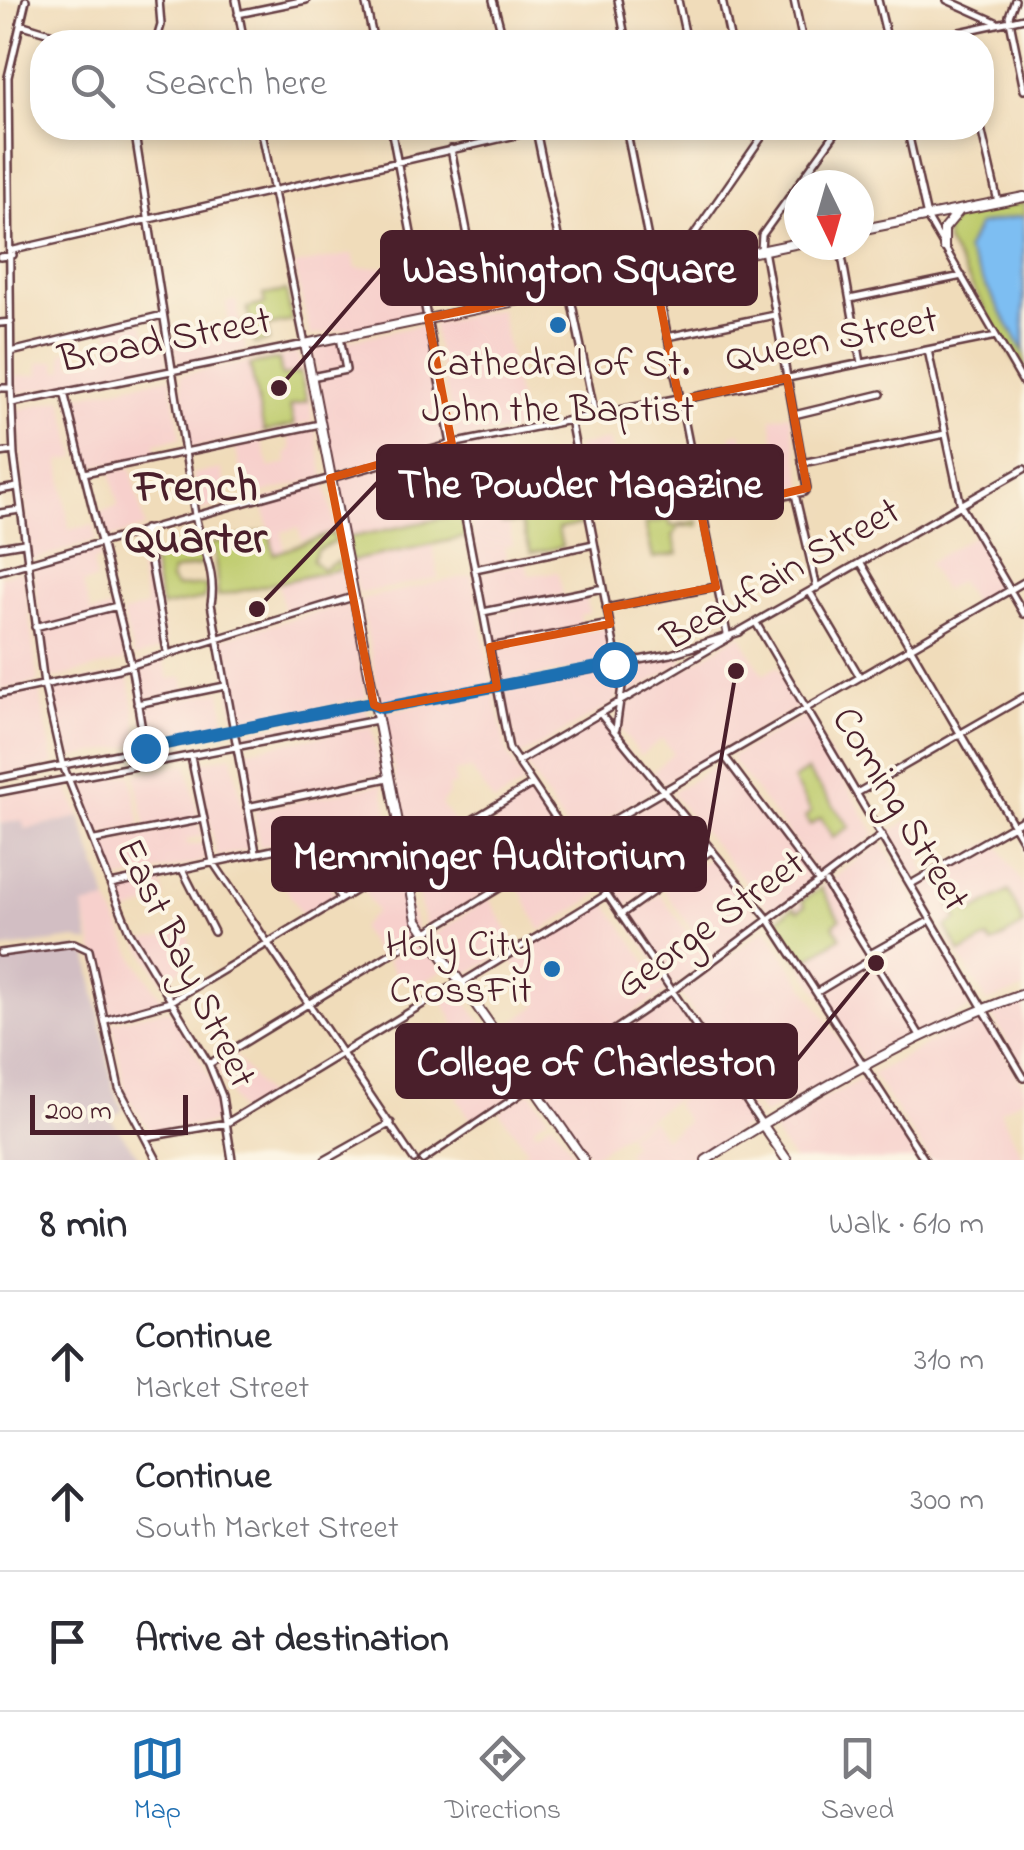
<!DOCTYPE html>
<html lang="en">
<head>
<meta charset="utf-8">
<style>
	body { margin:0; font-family:"Indie Flower",sans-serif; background:#f2f2f3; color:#2b2b33 }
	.compass { position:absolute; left:784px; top:170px; width:90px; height:90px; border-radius:50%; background:#fff; box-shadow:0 5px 15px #0003; rotate:175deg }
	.scale { position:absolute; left:30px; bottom:25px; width:158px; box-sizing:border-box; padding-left:10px; border:5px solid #4a1f2b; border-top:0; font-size:28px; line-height:35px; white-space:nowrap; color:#4a1f2b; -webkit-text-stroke:8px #fcf5e5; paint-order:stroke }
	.stop { position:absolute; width:30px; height:30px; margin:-22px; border:8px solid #1f6fb2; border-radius:50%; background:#fff }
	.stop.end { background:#1f6fb2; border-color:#fff; box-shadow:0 2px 10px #0008 }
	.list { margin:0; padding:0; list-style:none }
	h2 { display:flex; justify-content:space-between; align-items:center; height:130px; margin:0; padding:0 40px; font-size:42px }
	h2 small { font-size:32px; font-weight:400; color:#7c7c81 }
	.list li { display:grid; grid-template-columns:65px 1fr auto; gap:30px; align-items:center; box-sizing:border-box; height:140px; padding:0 40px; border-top:2px solid #e1e1e2 }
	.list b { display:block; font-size:38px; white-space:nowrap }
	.list p { margin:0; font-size:32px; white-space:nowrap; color:#7c7c81 }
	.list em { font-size:32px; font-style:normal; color:#7c7c81 }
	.icon { flex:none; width:55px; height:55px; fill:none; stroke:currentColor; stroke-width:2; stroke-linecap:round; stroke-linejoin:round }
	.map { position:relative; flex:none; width:1024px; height:1160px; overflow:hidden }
	.search { position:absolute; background:#fff; box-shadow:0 5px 15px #0003; left:30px; right:30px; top:30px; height:110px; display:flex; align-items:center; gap:25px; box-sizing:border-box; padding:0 35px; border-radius:40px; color:#7c7c81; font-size:38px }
	.sheet { height:550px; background:#fff }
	nav { display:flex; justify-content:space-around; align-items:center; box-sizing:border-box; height:140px; border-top:2px solid #e1e1e2; background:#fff; font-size:28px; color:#7c7c81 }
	nav a { display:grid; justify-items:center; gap:5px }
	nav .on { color:#1f6fb2 }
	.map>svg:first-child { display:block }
	.built { fill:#f7d0cc }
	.industrial { fill:#d2bec3 }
	.green { fill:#bfcc6e; stroke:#84764c; stroke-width:2.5 }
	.water { fill:#7dbef2; stroke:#646e8e; stroke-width:2.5 }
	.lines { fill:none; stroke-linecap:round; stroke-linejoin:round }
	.minor-casing { stroke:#633b40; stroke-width:10 }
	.major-casing { stroke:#633b40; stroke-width:12 }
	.minor { stroke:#fff; stroke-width:5 }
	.major { stroke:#fff; stroke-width:8 }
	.route { stroke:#1f6fb2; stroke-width:12 }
	.marked { fill:none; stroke:#d8530f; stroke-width:8; stroke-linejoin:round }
	.poi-dot { fill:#1f6fb2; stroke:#fcf5e5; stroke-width:4 }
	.labels { text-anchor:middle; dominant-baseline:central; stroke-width:8; stroke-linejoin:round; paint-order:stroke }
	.street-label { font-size:40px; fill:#4a1f2b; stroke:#fcf5e5 }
	.poi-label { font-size:40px; fill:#4a1f2b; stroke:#fcf5e5 }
	.quarter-label { font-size:45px; font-weight:bold; fill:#4a1f2b; stroke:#fcf5e5 }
	.leader { fill:none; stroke:#4a1f2b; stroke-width:4 }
	.callout-dot { fill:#4a1f2b; stroke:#fcf5e5; stroke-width:4 }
	.callout { fill:#4a1f2b; stroke:#4a1f2b; stroke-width:4 }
	.callout-label { font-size:42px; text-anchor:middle; font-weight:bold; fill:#fff }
</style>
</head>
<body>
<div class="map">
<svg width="1024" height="1160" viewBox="0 0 1024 1160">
	<rect width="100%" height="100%" fill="#fcf5e5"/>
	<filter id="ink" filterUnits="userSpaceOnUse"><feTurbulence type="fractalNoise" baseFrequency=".01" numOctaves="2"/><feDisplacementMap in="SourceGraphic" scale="20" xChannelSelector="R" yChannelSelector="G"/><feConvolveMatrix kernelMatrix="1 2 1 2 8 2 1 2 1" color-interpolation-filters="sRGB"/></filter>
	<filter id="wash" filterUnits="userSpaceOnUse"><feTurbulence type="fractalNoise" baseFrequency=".0048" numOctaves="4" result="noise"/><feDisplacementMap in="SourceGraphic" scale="40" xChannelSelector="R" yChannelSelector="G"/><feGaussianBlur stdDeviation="2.25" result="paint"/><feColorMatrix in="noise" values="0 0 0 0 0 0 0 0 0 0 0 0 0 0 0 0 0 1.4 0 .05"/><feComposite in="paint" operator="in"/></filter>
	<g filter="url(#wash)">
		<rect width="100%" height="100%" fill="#f0dcba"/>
		<path class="built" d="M353,254L356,268L385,267L391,291L420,286L424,315L310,336L294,265Z
			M236,300L246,351L178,364L173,343L195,339V333L201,327L229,321L226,303Z
			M500,308L524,428L457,441L432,324Z
			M153,319H162L168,366L15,394V376L39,375L38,363L56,361L58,371L64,370L62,352L69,351L72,365L101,358L100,353L113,349L108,330L142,322L146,334L156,332Z
			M426,324L448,443L335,473L311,348Z
			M297,353L310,393L312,422L190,449L180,375Z
			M170,377L181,438L155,443L157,456L86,468L70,397Z
			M62,399L77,458L60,461L69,529L94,525L97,540L34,560L30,558L16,410Z
			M790,414L803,486L746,501L731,435L741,433L745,449L775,443L771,418Z
			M315,429L324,477L246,498L235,446L261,440L270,468L287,463L286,452L291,450L288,435Z
			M492,439L494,454L505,453L506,461L481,467L483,480L501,477L503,489L492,491L501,524L508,523L513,545L504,547L507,561L479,566L456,451L460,445Z
			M609,440L616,469L666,459L671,488L662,491L667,515L659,517L653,492L623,498L625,507L591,512L577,446Z
			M449,448L462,514L347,538L338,478Z
			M131,467L145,528L106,539L97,513L118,506L111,471Z
			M221,469L230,503L199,511L193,474Z
			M326,484L336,531L302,540L298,528L282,532L284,550L273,553L263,499Z
			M146,532L166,648L134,658L122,614L146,606L133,536Z
			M975,535L1004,588L975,606L959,581L943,590L928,563Z
			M432,544L439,578L358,594L351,561Z
			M98,548L101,559L93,561L96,580L83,584L91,613L114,607L125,661L48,680L32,565Z
			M526,562L529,575L558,572L563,595L487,610L480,573Z
			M343,569L345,597L284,614L279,584Z
			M19,571L24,575L38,682L0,691V576Z
			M472,575L493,685L381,705L360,599Z
			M586,594L589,613L580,615L582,628L494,643L489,614Z
			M348,603L367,698L236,725L220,639Z
			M607,627L613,661L507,683L500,680L495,649Z
			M740,634L763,675L778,666L799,707L663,784L653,772L673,753L662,739L640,756L617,723L622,708Z
			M162,656L169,679L183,676L186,691L141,701L134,665Z
			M679,656L685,661L630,695L625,692L623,665Z
			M613,666L620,692L615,703L519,757L503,688Z
			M121,674L129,679L140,744L67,759L50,687Z
			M39,688L54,765L0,777V697Z
			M221,691L227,730L148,744L142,707Z
			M494,692L507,753L525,784L494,803L471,769L454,772L456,785L448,787L449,794L441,804L456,825L409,853L382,712Z
			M366,706L369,719L238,742V733Z
			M806,715L876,835L820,876L730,757Z
			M600,718L657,789L572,838L523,760Z
			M372,726L381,775L249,800L243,751Z
			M232,755L251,849L217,857L197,763Z
			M722,761L813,877V883L772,914L671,793Z
			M187,763L199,819L147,830L135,774Z
			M131,774L141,825L97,836L79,785Z
			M66,782L80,817L24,829L22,820L0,824V796Z
			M382,784L390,821L259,847L254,810Z
			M530,790L565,846L430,927L425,926L411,862L447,839L465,867L506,843L489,814Z
			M661,796L707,849L621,911L578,846Z
			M911,819L931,855L920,861L926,872L912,880L885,834Z
			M199,823L203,836L187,839V845L204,843L206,861L114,881L101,844Z
			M995,840L1024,886V989L987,1002L917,886Z
			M882,842L975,1005L863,1062L774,922Z
			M570,849L600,894L541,931L516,881Z
			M711,856L763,920L712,958L664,890Z
			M300,859L311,877L323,872L337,898L304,918L285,887L291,883L280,867Z
			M400,869L418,934L379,958L360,928L376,912L364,890Z
			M160,877L165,899L126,914L117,887Z
			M660,894L708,960L674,988L625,918Z
			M489,898L517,946L462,977L433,935Z
			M604,900L667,991L534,1079L500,1031L538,1005L510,957Z
			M108,901L136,961L164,1002L110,1015L83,906Z
			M766,928L857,1066L763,1116L679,992Z
			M183,929L191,942L181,948L188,963L164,984L137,940L171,936Z
			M421,941L444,970L416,987L410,977L401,983L387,960Z
			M456,987L503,1053L451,1088L428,1055L442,1046L438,1039L456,1027L441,996Z
			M671,994L719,1069L590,1158L540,1083Z
			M1024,999V1071L990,1013Z
			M164,1010L171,1012L203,1064L217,1095L221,1122L151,1133L126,1095L112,1022Z
			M979,1016L984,1018L1024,1086V1098L1000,1111L1024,1160H930L872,1074Z
			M233,1053L267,1096L240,1113L216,1067Z
			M510,1062L525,1087L473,1123L456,1097Z
			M722,1070L755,1116L754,1122L694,1160H631L626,1151L633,1145L627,1135L651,1119L664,1138L687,1122L674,1103Z
			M862,1079L920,1160H793L776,1136L774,1124Z
			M531,1091L548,1116L533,1127L537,1132L552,1121L579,1160H524L521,1155L527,1149L499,1111Z"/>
		<path class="industrial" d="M80,817L108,901L83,906L90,943L76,939L0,949V824L22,820L25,829Z
			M76,948L88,956L114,1090L123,1110L110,1118L141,1160H0V960Z"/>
		<path class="green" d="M1024,202V377L947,242L946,231L956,216Z
			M286,291L292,321L267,326L269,341L254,344L252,332L242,333L241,324L250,321L247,308L265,304L263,295Z
			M279,359L282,376L300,372L307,401L290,406L294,425L264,432L250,365Z
			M573,473L578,493L557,497L554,510L581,508L584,524L558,529L562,547L531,553L521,523L502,524L500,512L526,507L522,483Z
			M462,514L467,537L351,561L347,538Z
			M669,519L671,526L698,521L699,526H679L673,536L678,554L653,558L645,524Z
			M269,530L274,554L333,533L335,542L317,550L312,560L322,569L338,561L340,569L218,596L215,555L207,545Z
			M195,549L204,564L173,571L170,580L176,587L207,585L204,599L161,607L152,561Z
			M807,771L850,827L833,837L821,818L810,825L805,817L811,812L793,780Z
			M821,888L840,919L833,925L841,937L802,963L775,921L794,907L798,911L805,906L802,901Z
			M1009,891L1024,925L992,944L988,938L961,953L946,927L958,919L950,906L953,898L959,895L970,913Z"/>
		<path class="water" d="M1020,216L1024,218V352L966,251L978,225Z"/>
	</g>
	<g filter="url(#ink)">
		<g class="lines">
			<defs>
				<path id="minor" d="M26,0L8,77L11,385L14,455L44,684L62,763L129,931L209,1064L222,1096L232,1160
					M236,0L244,42
					M365,0L374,42
					M493,0L504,42
					M618,0L626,42
					M678,0L687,42
					M722,0L731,42
					M794,0L803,42
					M878,0L888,42
					M947,0L996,22
					M1015,0L1009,16L1024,90
					M238,14L306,0
					M20,24L79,42
					M156,42L161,25L159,0
					M914,42L1024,18
					M134,128L195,515C201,548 217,571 211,604L256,852
					M391,128L509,749L762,1124
					M626,128L727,634
					M907,128L927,217L1024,384
					M981,128L998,202
					M536,130L595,415
					M451,149L482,307
					M840,245L861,363
					M14,250L547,128
					M761,250L762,235L839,128
					M0,257L13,255
					M676,268L675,262L768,128
					M850,299L962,276
					M0,323L11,322
					M667,337L775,315
					M928,350L961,506L1024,614
					M11,352L163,315
					M311,377L346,370L340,337
					M0,388H11
					M64,392L130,659L148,765
					M679,400L996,336
					M12,403L305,344L261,128
					M794,415L881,394
					M570,419L622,686L616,729
					M0,453L13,451
					M802,463L945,434
					M84,473L320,424
					M0,490L17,487
					M795,494L817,588
					M0,513L20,510
					M701,513L804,492L807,488L764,250
					M145,529L167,651
					M0,547L24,543
					M861,563L1024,843
					M475,569L594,544
					M0,571L452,444L679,398
					M811,594L860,677
					M606,608L716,587
					M483,612L603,588
					M756,623L1024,1078
					M35,627L117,606
					M740,631L1024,469
					M490,647L610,624
					M0,694L119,669L353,597
					M137,704L225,686
					M601,715L769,920L925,1160
					M191,757L213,862L414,1160
					M725,757L819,882
					M517,762L730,637
					M0,778L367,703L381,708L671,654L740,632
					M0,792L377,720
					M857,793L1024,697
					M247,807L388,778
					M95,840L204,819
					M307,842L341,899
					M182,869L214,932
					M826,883L921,1037
					M111,884L396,824
					M911,884L1024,819
					M620,915L712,850
					M0,953L74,943L89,950L119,1088L157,1160
					M870,954L927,922
					M460,984L606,895
					M819,991L872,959
					M106,1020L170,1002L532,784
					M209,1064L567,847L1024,582
					M147,1137L227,1123L459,982
					M325,1160L391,1123
					M423,1160L672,991L882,835"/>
				<path id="major" d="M859,230L1024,197
					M944,247V229L959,211
					M762,1124L787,1160
					M584,1160L417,920L305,344L799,243
					M706,1160C805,1097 913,1032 1024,994"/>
			</defs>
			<use href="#minor" class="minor-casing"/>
			<use href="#major" class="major-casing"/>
			<use href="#minor" class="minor"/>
			<use href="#major" class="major"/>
		</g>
	</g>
	<g class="lines" filter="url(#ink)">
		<path class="route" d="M145,748L368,703L381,708L614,664"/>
	</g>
	<path class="marked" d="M654,272L679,400L787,378L807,488L701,513L716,587L607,608L610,624L490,647L497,687L381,708L374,705L330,478L452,444L428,318Z"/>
	<g class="poi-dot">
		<circle cx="558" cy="325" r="10"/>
		<circle cx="552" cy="969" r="10"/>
	</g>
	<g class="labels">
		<g class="street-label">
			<text transform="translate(832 341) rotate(-11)">Queen Street</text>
			<text transform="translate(165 342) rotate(-11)">Broad Street</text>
			<text transform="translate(782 576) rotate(-30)">Beaufain Street</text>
			<text transform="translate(899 810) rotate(59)">Coming Street</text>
			<text transform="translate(711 926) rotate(-36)">George Street</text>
			<text transform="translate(184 964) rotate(64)">East Bay Street</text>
		</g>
		<g class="poi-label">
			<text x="558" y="365">Cathedral of St.<tspan x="558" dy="46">John the Baptist</tspan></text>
			<text x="532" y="946" text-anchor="end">Holy City<tspan x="532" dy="46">CrossFit</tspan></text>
		</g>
		<g class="quarter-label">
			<text x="196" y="489">French<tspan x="196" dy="52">Quarter</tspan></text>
		</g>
	</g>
	<path class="leader" d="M279 388L382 268M257 609L378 482M736 671L705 854M876 963L796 1061"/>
	<g class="callout-dot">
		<circle cx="279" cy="388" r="10"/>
		<circle cx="257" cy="609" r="10"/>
		<circle cx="736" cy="671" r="10"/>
		<circle cx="876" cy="963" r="10"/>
	</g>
	<g class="callout">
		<rect x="382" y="232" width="374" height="72" rx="10"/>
		<rect x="378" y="446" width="404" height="72" rx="10"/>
		<rect x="273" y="818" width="432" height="72" rx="10"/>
		<rect x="397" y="1025" width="399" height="72" rx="10"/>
	</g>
	<g class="callout-label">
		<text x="569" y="282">Washington Square</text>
		<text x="580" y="497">The Powder Magazine</text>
		<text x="489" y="869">Memminger Auditorium</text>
		<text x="596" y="1075">College of Charleston</text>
	</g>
</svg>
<svg class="compass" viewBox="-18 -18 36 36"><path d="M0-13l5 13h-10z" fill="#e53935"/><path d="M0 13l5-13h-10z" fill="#7c7c81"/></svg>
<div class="scale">200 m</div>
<div class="stop" style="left:614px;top:664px"></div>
<div class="stop end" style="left:145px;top:748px"></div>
<div class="search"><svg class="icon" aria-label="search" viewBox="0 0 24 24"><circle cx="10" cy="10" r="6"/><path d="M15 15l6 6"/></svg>Search here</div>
</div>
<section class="sheet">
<h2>8 min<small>Walk · 610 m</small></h2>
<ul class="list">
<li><svg class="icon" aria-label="ahead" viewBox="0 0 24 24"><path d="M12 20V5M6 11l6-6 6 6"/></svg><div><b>Continue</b><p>Market Street</p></div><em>310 m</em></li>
<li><svg class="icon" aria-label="ahead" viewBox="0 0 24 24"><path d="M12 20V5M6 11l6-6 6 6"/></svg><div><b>Continue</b><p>South Market Street</p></div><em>300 m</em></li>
<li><svg class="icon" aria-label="arrive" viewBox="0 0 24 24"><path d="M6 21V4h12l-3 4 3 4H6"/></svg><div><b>Arrive at destination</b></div></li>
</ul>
</section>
<nav>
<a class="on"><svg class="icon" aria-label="map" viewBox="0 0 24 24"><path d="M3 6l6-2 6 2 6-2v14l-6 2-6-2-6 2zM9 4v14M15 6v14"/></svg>Map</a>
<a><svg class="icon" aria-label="directions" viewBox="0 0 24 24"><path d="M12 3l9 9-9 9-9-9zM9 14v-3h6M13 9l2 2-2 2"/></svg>Directions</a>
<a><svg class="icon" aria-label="saved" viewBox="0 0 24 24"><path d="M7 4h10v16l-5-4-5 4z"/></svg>Saved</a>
</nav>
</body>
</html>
